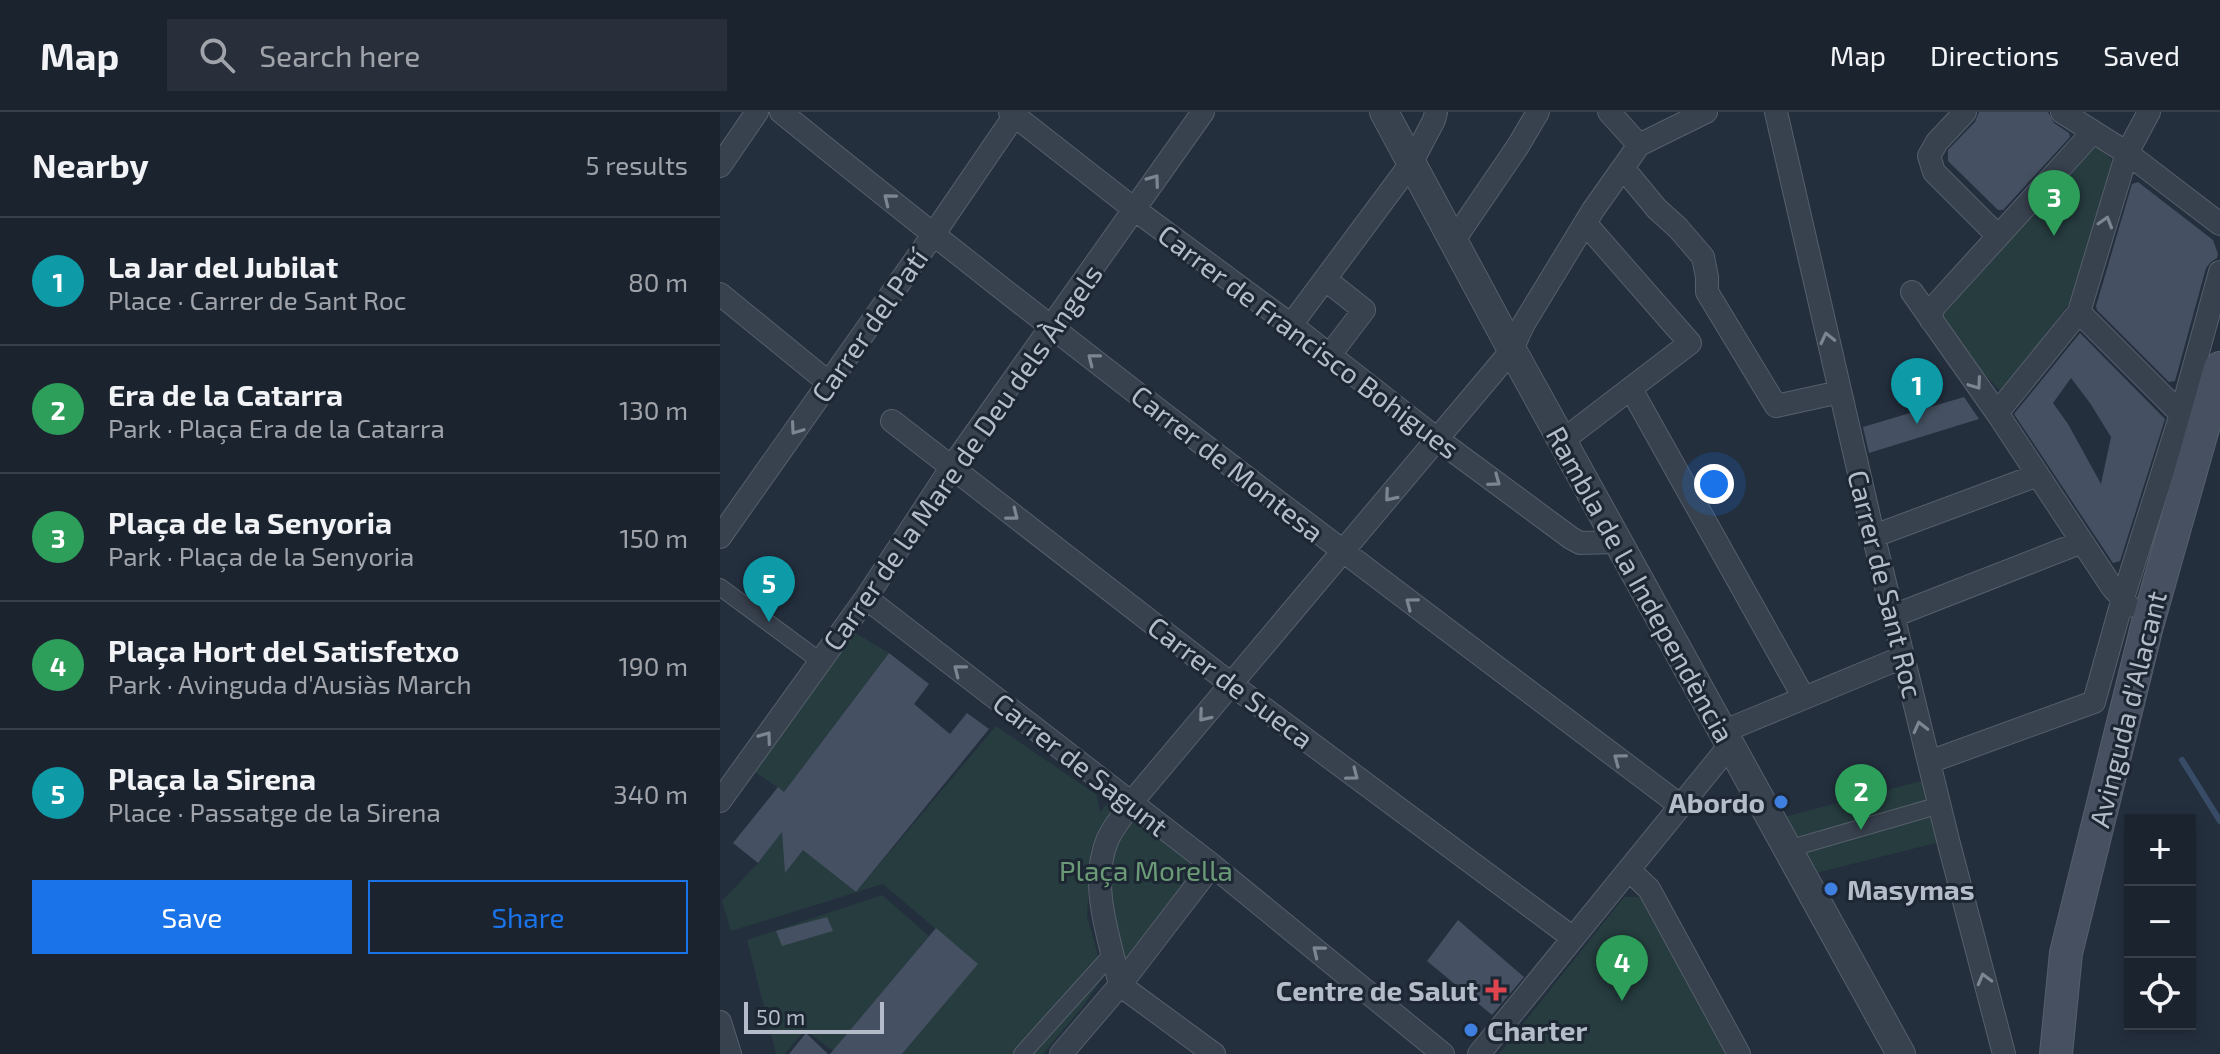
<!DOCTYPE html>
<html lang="en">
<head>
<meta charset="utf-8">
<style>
	body { margin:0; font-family:"Exo 2",sans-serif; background:#282f3a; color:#f1f3f6 }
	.controls { position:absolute; right:24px; bottom:24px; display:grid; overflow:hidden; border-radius:0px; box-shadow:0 4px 12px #0003 }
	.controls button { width:72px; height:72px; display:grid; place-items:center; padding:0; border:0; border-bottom:2px solid #39404a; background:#1b232e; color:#f1f3f6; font:40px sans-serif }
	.scale { position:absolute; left:24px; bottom:20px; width:140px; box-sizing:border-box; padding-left:8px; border:4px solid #b4bcc9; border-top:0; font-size:22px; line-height:28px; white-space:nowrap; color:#b4bcc9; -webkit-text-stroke:6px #1d2633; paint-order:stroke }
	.you { position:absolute; left:994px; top:372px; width:28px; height:28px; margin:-20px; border:6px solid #fff; border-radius:50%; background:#1a73e8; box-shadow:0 0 0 12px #1a73e833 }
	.badge { display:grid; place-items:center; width:52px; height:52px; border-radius:50%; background:#1a73e8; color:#fff; font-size:26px; font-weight:700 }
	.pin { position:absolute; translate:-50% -66px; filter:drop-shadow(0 2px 4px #0008) }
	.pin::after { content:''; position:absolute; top:42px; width:28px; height:24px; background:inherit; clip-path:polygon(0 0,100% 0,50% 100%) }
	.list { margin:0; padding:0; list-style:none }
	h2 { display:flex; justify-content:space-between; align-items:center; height:104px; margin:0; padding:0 32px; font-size:34px }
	h2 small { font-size:26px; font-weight:400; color:#a0a4aa }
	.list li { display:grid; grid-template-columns:52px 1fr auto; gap:24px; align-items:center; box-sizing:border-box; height:128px; padding:0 32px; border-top:2px solid #39404a }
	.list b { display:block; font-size:30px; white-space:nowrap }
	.list p { margin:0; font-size:26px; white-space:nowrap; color:#a0a4aa }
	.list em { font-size:26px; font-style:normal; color:#a0a4aa }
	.actions { display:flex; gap:16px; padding:24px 32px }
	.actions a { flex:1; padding:18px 0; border:2px solid #1a73e8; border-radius:0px; text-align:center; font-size:28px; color:#1a73e8 }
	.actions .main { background:#1a73e8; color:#fff }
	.icon { flex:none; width:44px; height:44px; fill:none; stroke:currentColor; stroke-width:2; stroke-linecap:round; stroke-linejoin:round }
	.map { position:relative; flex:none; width:1500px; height:942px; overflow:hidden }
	header { display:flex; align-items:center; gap:48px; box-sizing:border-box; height:112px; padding:0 40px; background:#1b232e; border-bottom:2px solid #39404a }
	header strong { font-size:38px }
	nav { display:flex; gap:44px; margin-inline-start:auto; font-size:28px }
	.search { width:560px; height:72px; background:#282f3a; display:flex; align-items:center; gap:20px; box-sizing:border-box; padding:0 28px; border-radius:0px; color:#a0a4aa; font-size:30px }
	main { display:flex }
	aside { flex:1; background:#1b232e }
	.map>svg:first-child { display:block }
	.green { fill:#263c3f }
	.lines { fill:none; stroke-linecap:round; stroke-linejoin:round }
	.stream { stroke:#394c67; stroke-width:6 }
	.building { fill:#455162; fill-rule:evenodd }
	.pedestrian-casing { stroke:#565f6c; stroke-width:18 }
	.minor-casing { stroke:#565f6c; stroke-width:24 }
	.tertiary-casing { stroke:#565f6c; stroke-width:30 }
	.secondary-casing { stroke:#565f6c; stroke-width:34 }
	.pedestrian { stroke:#38414e; stroke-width:16 }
	.minor { stroke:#38414e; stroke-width:22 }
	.tertiary { stroke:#38414e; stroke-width:28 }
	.secondary { stroke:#465061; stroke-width:32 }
	.oneway { stroke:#7c8592 }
	.shop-dot { fill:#3f7fe0; stroke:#1d2633; stroke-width:3 }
	.health-dot { fill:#e0444e; stroke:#1d2633; stroke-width:3 }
	.labels { text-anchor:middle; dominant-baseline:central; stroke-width:6; stroke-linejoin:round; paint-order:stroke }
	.street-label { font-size:28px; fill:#b4bcc9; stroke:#1d2633 }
	.poi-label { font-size:28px; font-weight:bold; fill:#b4bcc9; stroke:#1d2633; text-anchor:end }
	.park-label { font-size:28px; fill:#6b9a76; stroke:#1d2633 }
</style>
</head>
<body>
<header>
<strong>Map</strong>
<div class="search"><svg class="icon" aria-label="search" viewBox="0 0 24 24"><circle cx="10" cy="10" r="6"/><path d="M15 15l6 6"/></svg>Search here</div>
<nav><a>Map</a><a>Directions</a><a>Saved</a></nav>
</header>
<main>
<aside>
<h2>Nearby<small>5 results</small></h2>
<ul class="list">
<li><span class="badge" style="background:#0f9aa8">1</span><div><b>La Jar del Jubilat</b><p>Place · Carrer de Sant Roc</p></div><em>80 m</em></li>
<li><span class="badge" style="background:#2e9e5b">2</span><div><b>Era de la Catarra</b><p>Park · Plaça Era de la Catarra</p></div><em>130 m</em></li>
<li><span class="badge" style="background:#2e9e5b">3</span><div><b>Plaça de la Senyoria</b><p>Park · Plaça de la Senyoria</p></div><em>150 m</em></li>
<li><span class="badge" style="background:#2e9e5b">4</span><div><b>Plaça Hort del Satisfetxo</b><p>Park · Avinguda d'Ausiàs March</p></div><em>190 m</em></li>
<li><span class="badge" style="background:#0f9aa8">5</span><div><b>Plaça la Sirena</b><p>Place · Passatge de la Sirena</p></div><em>340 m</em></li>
</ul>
<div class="actions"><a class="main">Save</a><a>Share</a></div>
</aside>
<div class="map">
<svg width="1500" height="942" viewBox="0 0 1500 942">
	<rect width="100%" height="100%" fill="#242f3e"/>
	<path class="green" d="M1378,36L1391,47L1394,67L1358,180L1281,280L1221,214L1224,201L1368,37Z
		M132,519L169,541L64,680L34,659Z
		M276,614L377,683L380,700L388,691L394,697L371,736L367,804L384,864L364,893L323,942H182L257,852L163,772L11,819L2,789L38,751L62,720L66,760L83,737L136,780Z
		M1213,666L1228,728L1084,764L1052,708Z
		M420,703L482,753L402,854L386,753L394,727Z
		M162,783L209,824L113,939L85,918L65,942H56L27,828Z
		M904,785H927L1011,942H779Z"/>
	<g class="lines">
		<path class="stream" d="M1462,648L1500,709"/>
	</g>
	<path class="building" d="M1259,0H1328L1334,11L1349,21L1350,25L1283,98H1278L1228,49V38L1255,10Z
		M1418,70L1493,128L1498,142L1497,146L1491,150L1486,156L1455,269L1449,270L1377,198L1376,194L1412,72Z
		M1360,221L1445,307L1400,449L1393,451L1294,302ZM1351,266L1370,291L1391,325L1381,372L1348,312L1333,291Z
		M1244,285L1259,307L1149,341L1143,315Z
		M169,541L209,572L194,592L230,622L247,601L269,617L136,780L83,738L65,761L62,720L38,751L13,731L58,675L64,680Z
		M107,805L113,819L62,834L56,819Z
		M738,808L804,865L772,903L707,849Z
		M216,816L258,852L182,942H110Z
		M86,921L108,942H69Z"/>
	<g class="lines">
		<defs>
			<path id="pedestrian" d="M0,475L100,549
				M1068,737L1220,693
				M302,942L393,841"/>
			<path id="minor" d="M61,0C355,239 658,466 961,694
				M290,0L414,97L571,213L717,327L851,426L860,431L898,430
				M889,0L919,33
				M1056,0L1153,422L1228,728L1284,942
				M1245,0L1217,30L1209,44L1214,60L1278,124
				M1342,0L1407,41L1500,112
				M0,54L37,0
				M903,56L937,97L958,116L983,145L987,165V180L1056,294L1120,280
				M734,128L798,34L818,0
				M606,168L644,198L609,244
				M1192,180L1277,301L1359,200L1407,41L1429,0
				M0,182L109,271
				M1359,200L1461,302
				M1211,208L1213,196L1372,21
				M571,213L692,50L714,8L716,0
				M911,277L1084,586
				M1277,301L1392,475L1409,494
				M172,309L511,572L853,826
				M842,329L970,231L865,111
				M1154,424L1318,363
				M0,425L213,123L297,0
				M146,486L492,753L723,942
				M1173,504L1362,430
				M1002,620L1183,545
				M1209,650L1374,590L1403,486L1461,302L1500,160
				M0,689L146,486L231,356L483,0
				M909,758L929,777L1019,942
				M400,873C390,828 369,774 387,729C392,716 404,703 411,691L792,238L803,213L873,98L919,33L986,0
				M400,873L494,942
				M0,910L10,942
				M341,942L400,873L492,753
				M759,942L1010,633"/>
			<path id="tertiary" d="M664,0L792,238L1181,942"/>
			<path id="secondary" d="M1336,942L1346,841L1427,514L1500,256"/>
		</defs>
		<use href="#pedestrian" class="pedestrian-casing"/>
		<use href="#minor" class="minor-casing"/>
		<use href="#tertiary" class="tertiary-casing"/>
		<use href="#secondary" class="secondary-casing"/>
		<use href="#pedestrian" class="pedestrian"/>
		<use href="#minor" class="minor"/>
		<use href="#tertiary" class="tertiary"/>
		<use href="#secondary" class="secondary"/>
	</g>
	<defs><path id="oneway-chevron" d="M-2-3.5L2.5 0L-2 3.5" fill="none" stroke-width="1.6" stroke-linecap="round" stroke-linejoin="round" transform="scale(2)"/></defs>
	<g class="oneway">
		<use href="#oneway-chevron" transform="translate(434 68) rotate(-54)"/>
		<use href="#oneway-chevron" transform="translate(169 87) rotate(-141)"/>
		<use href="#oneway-chevron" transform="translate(1386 110) rotate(-73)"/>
		<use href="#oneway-chevron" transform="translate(1107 226) rotate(-103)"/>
		<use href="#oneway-chevron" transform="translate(373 247) rotate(-142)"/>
		<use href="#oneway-chevron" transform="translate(1256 272) rotate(55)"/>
		<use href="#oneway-chevron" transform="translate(76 317) rotate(125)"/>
		<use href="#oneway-chevron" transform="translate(775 369) rotate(36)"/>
		<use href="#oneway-chevron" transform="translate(670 384) rotate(130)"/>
		<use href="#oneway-chevron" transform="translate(293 403) rotate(38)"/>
		<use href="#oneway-chevron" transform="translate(691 491) rotate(-143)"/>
		<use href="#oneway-chevron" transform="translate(239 558) rotate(-142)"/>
		<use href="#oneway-chevron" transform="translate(484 604) rotate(130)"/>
		<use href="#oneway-chevron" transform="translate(1200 615) rotate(-104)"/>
		<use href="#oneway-chevron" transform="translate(46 625) rotate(-54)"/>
		<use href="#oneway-chevron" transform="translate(899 647) rotate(-143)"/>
		<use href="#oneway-chevron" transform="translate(633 663) rotate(37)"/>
		<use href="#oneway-chevron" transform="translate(598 839) rotate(-141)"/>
		<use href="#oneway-chevron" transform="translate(1264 867) rotate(-105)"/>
	</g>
	<g class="shop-dot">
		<circle cx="1061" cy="690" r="8"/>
		<circle cx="1111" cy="777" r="8"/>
		<circle cx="751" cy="918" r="8"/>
	</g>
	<path class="health-dot" d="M772 866h8v8h8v8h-8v8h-8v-8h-8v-8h8z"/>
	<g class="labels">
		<g class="street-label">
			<text transform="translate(149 213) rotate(-55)">Carrer del Patí</text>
			<text transform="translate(589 229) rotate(37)">Carrer de Francisco Bohigues</text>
			<text transform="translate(242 345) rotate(-55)">Carrer de la Mare de Deu dels Àngels</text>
			<text transform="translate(508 351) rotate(38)">Carrer de Montesa</text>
			<text transform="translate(921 472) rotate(61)">Rambla de la Independència</text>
			<text transform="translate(1166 472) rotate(76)">Carrer de Sant Roc</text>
			<text transform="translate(511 570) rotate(37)">Carrer de Sueca</text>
			<text transform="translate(1407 597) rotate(-76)">Avinguda d'Alacant</text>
			<text transform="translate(361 652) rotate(38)">Carrer de Sagunt</text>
		</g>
		<g class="poi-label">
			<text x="1045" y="690">Abordo</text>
			<text x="1127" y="777" text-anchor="start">Masymas</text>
			<text x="758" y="878">Centre de Salut</text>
			<text x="767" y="918" text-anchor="start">Charter</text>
		</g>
		<g class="park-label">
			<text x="426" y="758">Plaça Morella</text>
		</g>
	</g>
</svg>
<div class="controls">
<button>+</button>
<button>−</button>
<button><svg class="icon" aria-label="locate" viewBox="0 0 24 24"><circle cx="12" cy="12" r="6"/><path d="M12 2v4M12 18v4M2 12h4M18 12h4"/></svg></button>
</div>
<div class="scale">50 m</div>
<div class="you"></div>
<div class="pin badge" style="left:1197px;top:312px;background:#0f9aa8">1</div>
<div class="pin badge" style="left:1141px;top:718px;background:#2e9e5b">2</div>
<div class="pin badge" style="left:1334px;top:124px;background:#2e9e5b">3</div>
<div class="pin badge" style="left:902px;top:889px;background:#2e9e5b">4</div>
<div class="pin badge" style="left:49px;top:510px;background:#0f9aa8">5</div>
</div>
</main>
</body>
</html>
